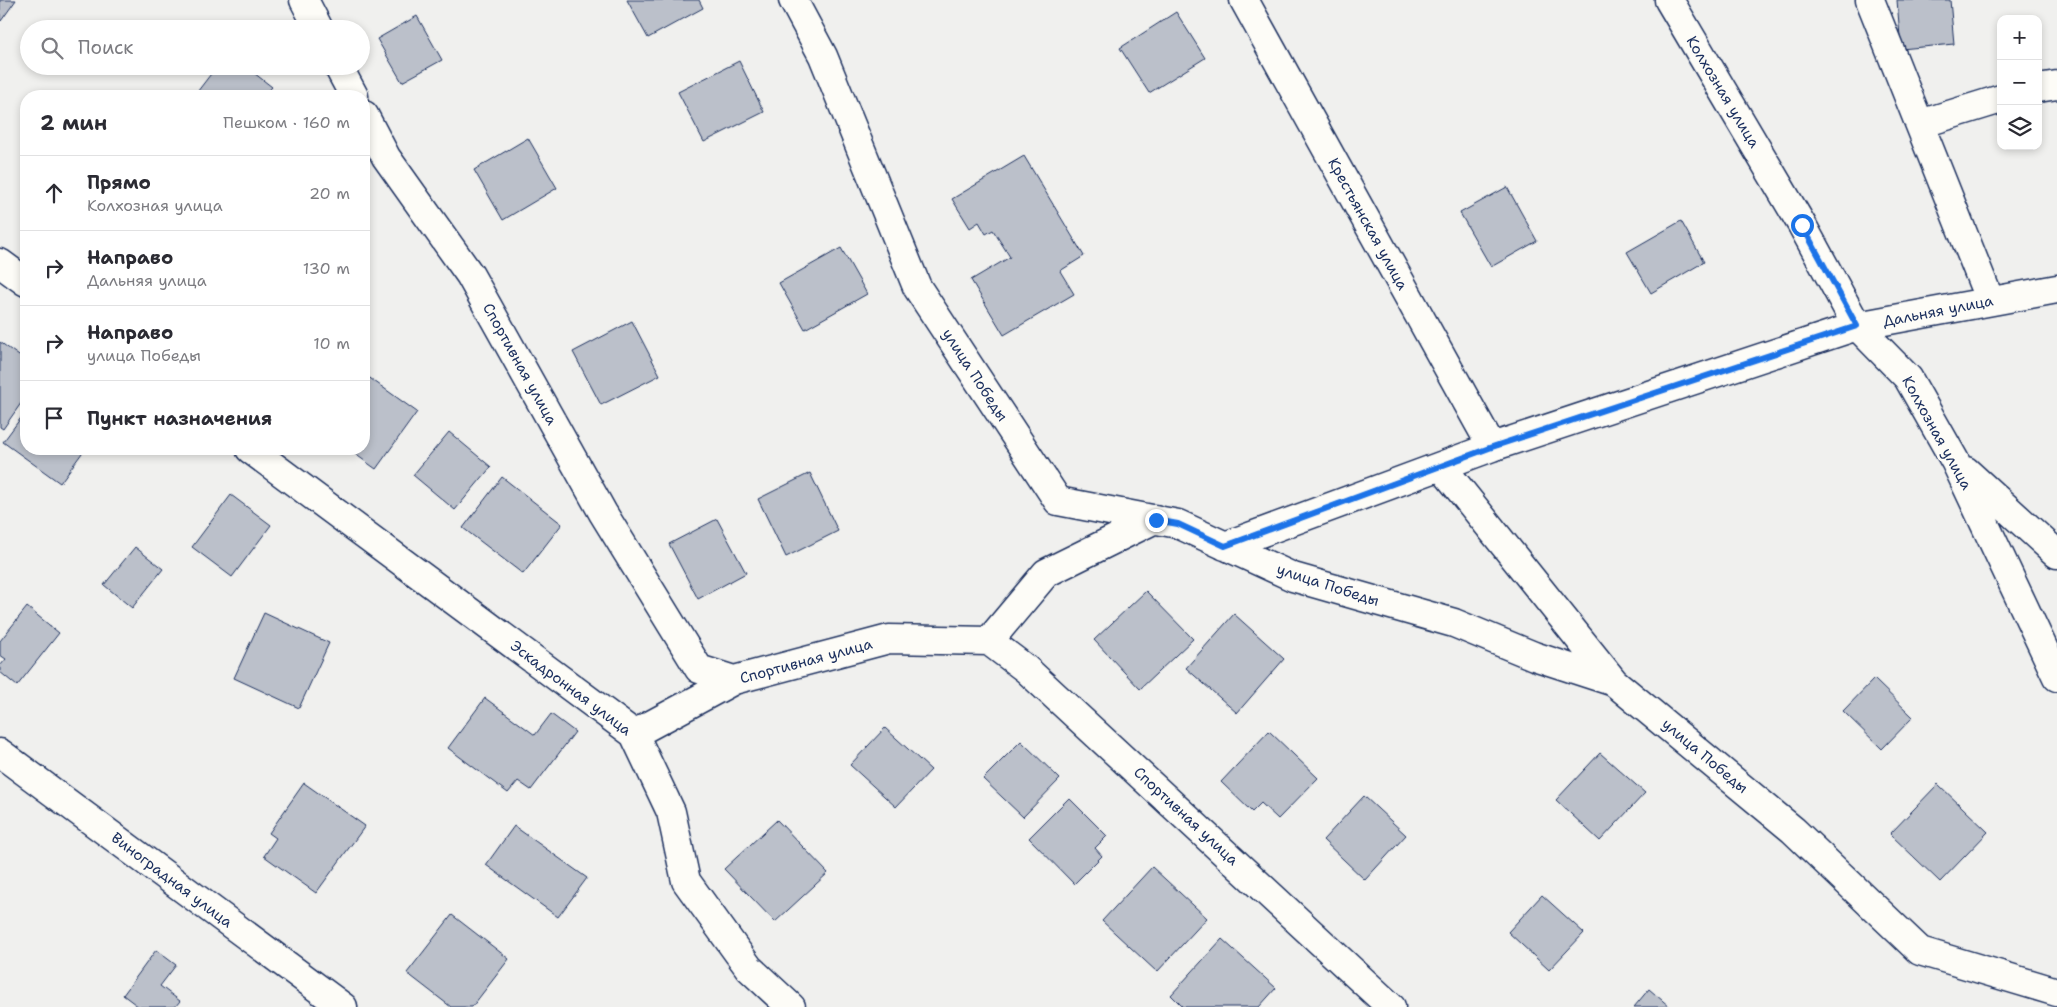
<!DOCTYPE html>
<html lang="ru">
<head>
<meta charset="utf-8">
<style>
	body { margin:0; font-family:"Shantell Sans",sans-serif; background:#f2f2f3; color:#2b2b33 }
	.controls { position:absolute; right:15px; top:15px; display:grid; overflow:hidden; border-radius:10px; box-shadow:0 2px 8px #0003 }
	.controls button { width:45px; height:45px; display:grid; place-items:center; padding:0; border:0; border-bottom:1px solid #e1e1e2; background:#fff; color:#2b2b33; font:25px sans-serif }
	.stop { position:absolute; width:15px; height:15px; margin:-11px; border:4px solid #1a73e8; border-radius:50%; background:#fff }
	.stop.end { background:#1a73e8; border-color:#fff; box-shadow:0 1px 5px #0008 }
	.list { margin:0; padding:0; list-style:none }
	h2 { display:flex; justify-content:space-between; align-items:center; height:65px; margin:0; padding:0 20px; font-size:21px }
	h2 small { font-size:16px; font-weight:400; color:#7c7c81 }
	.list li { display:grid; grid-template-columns:32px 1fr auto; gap:15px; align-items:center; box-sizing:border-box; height:75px; padding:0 20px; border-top:1px solid #e1e1e2 }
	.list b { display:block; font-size:19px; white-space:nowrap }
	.list p { margin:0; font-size:16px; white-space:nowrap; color:#7c7c81 }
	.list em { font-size:16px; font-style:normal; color:#7c7c81 }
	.icon { flex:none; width:28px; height:28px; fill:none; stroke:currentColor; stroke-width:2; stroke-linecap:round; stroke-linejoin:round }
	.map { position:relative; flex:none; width:2057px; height:1007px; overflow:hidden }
	.search { position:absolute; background:#fff; box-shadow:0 2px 8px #0003; left:20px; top:20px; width:350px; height:55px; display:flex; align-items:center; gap:12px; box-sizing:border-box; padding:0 18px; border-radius:28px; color:#7c7c81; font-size:19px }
	.panel { position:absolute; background:#fff; box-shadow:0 2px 8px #0003; left:20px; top:90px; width:350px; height:365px; border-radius:20px }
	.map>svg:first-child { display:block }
	.building { fill:#bbc0ca; stroke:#1b2f5e }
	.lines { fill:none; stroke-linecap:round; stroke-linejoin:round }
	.minor-casing { stroke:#1b2f5e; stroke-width:31 }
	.minor { stroke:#fdfcf7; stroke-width:28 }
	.route { stroke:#1a73e8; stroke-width:6 }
	.labels { text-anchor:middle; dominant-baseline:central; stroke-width:5; stroke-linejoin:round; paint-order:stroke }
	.street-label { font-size:15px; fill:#1b2f5e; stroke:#fdfcf7 }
</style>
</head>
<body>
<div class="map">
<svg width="2057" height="1007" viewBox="0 0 2057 1007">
	<rect width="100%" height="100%" fill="#f0f0ee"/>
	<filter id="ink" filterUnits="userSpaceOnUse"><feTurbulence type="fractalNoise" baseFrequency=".02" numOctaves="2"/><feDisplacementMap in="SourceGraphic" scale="10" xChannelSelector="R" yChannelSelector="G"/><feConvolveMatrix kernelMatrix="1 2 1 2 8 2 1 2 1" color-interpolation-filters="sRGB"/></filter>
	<g filter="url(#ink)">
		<path class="building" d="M0,0H16L1,21L0,20Z
			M627,0H699L703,8L648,38Z
			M1897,0H1950L1954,44L1901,49Z
			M1176,12L1205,58L1149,93L1120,48Z
			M417,16L442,60L402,82L377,39Z
			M739,61L764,112L704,142L678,92Z
			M217,66H245L272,87L264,96H194Z
			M528,138L557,188L503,220L474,170Z
			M1024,156L1084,256L1060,271L1074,294L1004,335L971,280L1010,257L993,230L986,234L979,222L970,228L952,199Z
			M1507,187L1537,241L1491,267L1460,213Z
			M1681,221L1704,262L1651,293L1627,252Z
			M841,248L867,294L805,329L779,283Z
			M632,321L660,375L601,405L573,352Z
			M0,342L26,361V396L3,429L0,427Z
			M367,376L417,412L376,469L348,449H364V381Z
			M26,411V449H85L60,483L3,442Z
			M449,432L491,467L455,510L413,475Z
			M810,473L838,531L786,557L758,499Z
			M502,477L562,524L523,574L463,528Z
			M231,495L271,525L232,577L192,547Z
			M717,519L746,573L698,599L669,544Z
			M135,547L163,569L132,608L104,585Z
			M1146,591L1193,639L1140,689L1094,640Z
			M27,607L59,633L17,686L0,672V666L6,659L0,655V641Z
			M264,613L329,643L299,708L234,678Z
			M1234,614L1284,659L1237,713L1186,668Z
			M1874,679L1913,717L1882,749L1843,711Z
			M485,698L535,735L551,714L575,732L531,790L518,781L508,793L448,748Z
			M885,728L931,770L896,807L850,765Z
			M1269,731L1318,778L1278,819L1261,803L1252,812L1221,782Z
			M1021,741L1060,779L1023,817L983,779Z
			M1600,753L1645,793L1600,841L1556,800Z
			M304,783L365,826L316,893L264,856L276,838L269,833Z
			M1938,784L1988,832L1940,882L1890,834Z
			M1364,796L1406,835L1365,880L1323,840Z
			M1069,798L1107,836L1095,848L1102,856L1074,884L1029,838Z
			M777,820L828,873L775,922L724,869Z
			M514,826L587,878L558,917L486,865Z
			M1152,867L1207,918L1157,972L1102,921Z
			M1542,895L1584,933L1549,970L1508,932Z
			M452,915L509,959L472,1007H451L407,973Z
			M1222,939L1276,988L1259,1007H1183L1171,995Z
			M156,950L176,965L160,986L180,1001L175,1007H139L123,995Z
			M1649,989L1670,1007H1634Z"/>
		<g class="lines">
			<defs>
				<path id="minor" d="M304,0L319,29
					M793,0L823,56L917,287L1058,501L1178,524L1293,577L1454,623L1534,656L1614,682L1793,830L1920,951L2057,992
					M1244,0L1492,447
					M1669,0L1802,225L1857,326L1908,378L1955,461L2057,677
					M1870,0L1990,301
					M338,66L354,96
					M2038,88L2057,85
					M364,115L386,157L470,275L603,513L699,669L734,680L889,639L989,641L1026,669L1391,1007
					M1920,124L2001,99
					M0,263L26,282
					M250,449L634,734L671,812L686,881L749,968L791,1007
					M1441,466L1614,682
					M1966,471L2057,554
					M1225,546L1492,447L1857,326L2057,289
					M989,641L1046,573L1155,519
					M634,734L734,680
					M0,753L343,1007"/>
			</defs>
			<use href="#minor" class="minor-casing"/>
			<use href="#minor" class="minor"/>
		</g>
	</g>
	<g class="lines" filter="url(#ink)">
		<path class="route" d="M1156,520L1178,524L1225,546L1492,447L1857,326L1802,225"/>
	</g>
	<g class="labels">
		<g class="street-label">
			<text transform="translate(1723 92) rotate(59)">Колхозная улица</text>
			<text transform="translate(1368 224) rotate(61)">Крестьянская улица</text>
			<text transform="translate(1938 311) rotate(-11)">Дальняя улица</text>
			<text transform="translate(520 364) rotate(61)">Спортивная улица</text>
			<text transform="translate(975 375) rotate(57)">улица Победы</text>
			<text transform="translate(1937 433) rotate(61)">Колхозная улица</text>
			<text transform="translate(1328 585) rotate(18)">улица Победы</text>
			<text transform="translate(806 661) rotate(-15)">Спортивная улица</text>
			<text transform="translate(571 688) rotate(37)">Эскадронная улица</text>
			<text transform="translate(1705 756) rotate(40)">улица Победы</text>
			<text transform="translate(1186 816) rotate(43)">Спортивная улица</text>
			<text transform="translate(172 880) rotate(37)">Виноградная улица</text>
		</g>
	</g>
</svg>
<div class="controls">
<button>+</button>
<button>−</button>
<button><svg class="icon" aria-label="layers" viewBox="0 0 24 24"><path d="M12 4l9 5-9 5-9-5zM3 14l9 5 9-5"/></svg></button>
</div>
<div class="stop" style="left:1802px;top:225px"></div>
<div class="stop end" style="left:1156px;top:520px"></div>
<div class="search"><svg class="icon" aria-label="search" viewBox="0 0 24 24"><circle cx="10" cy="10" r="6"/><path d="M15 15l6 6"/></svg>Поиск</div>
<section class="panel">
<h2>2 мин<small>Пешком · 160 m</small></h2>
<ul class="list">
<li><svg class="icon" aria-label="ahead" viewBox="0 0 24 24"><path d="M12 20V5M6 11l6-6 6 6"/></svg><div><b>Прямо</b><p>Колхозная улица</p></div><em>20 m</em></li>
<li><svg class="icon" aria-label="right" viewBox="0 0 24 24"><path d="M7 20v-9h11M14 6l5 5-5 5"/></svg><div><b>Направо</b><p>Дальняя улица</p></div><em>130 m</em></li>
<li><svg class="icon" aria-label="right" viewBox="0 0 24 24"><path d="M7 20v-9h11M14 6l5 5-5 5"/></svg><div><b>Направо</b><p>улица Победы</p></div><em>10 m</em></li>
<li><svg class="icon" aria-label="arrive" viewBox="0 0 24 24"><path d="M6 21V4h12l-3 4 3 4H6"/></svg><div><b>Пункт назначения</b></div></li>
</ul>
</section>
</div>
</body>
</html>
